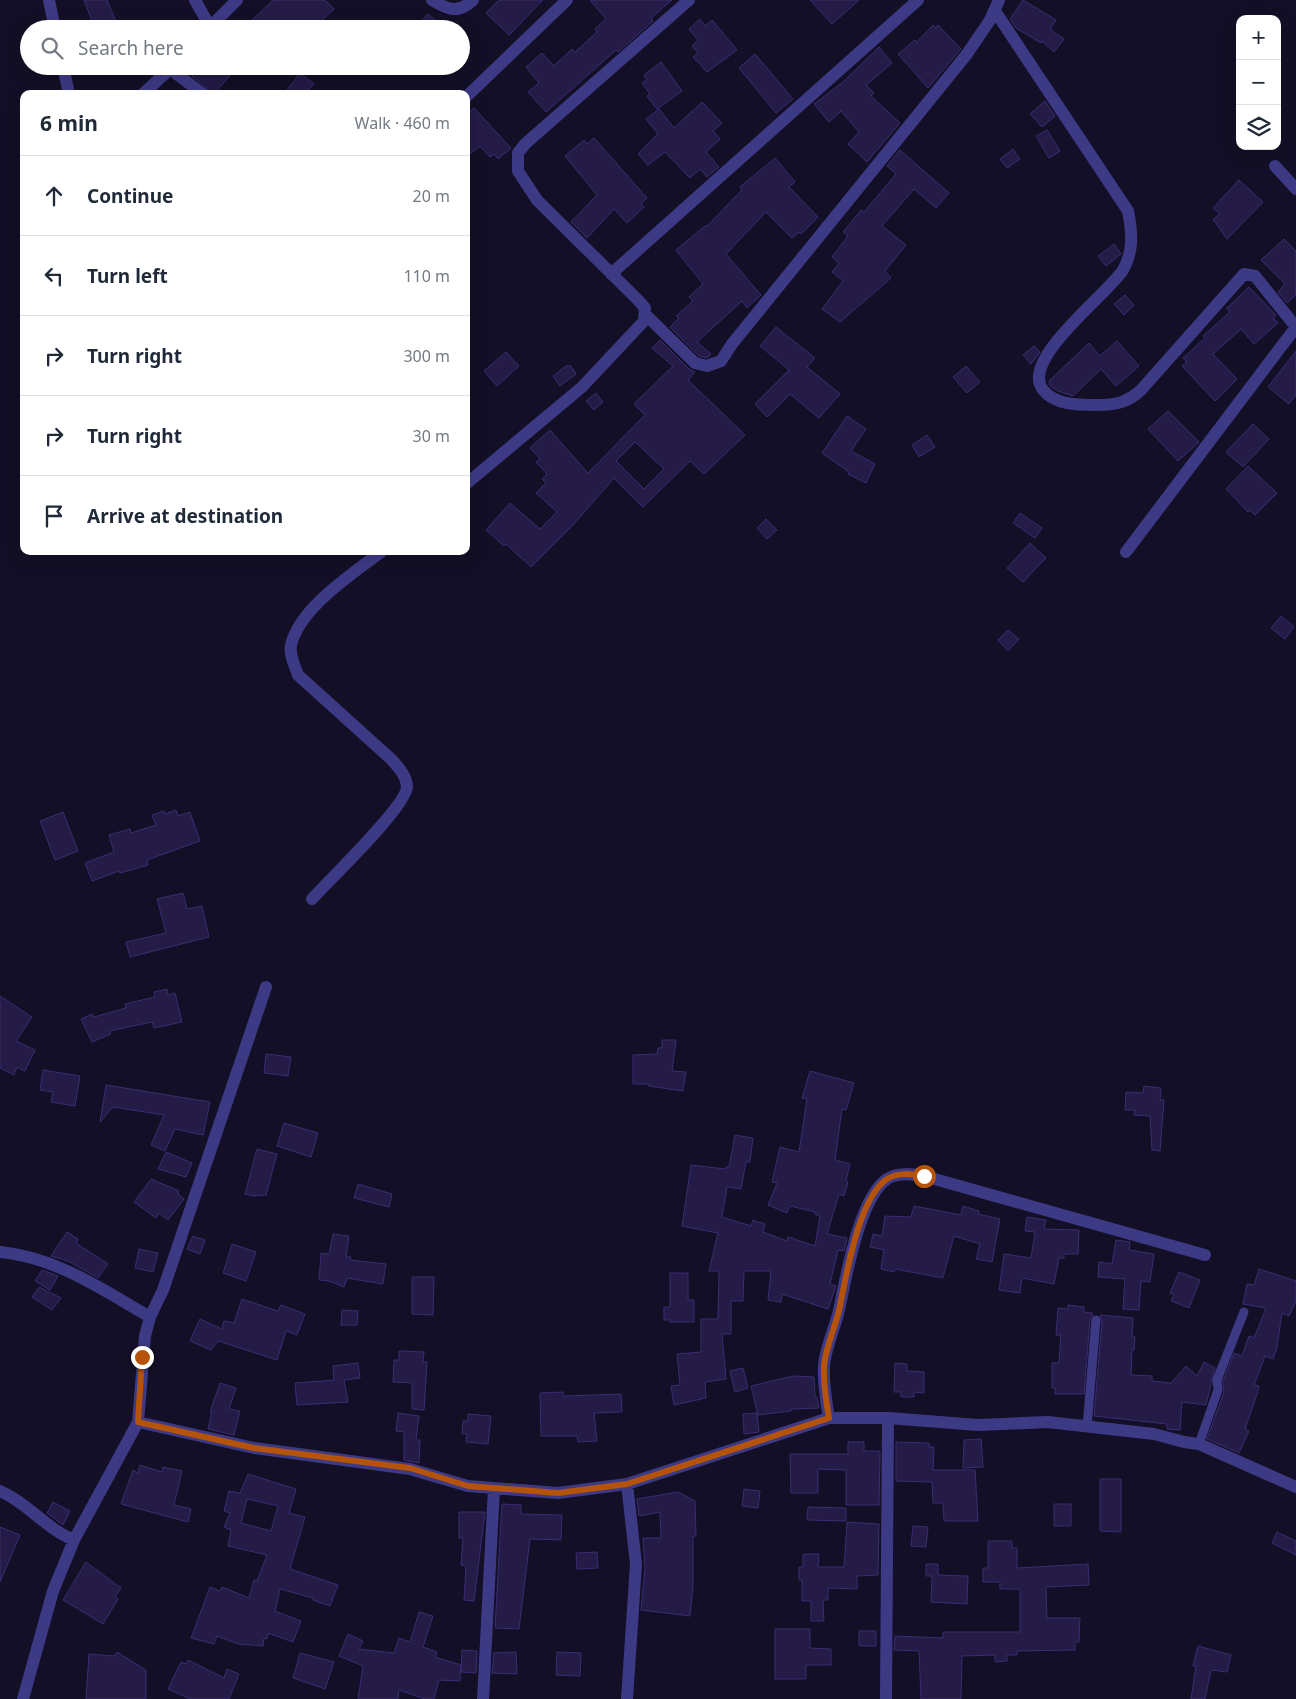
<!DOCTYPE html>
<html lang="en">
<head>
<meta charset="utf-8">
<style>
	body { margin:0; font-family:"Noto Sans",sans-serif; background:#f6f6f7; color:#1f2937 }
	.controls { position:absolute; right:15px; top:15px; display:grid; overflow:hidden; border-radius:10px; box-shadow:0 5px 20px #0002 }
	.controls button { width:45px; height:45px; display:grid; place-items:center; padding:0; border:0; border-bottom:1px solid #e0e1e3; background:#fff; color:#1f2937; font:25px sans-serif }
	.stop { position:absolute; width:15px; height:15px; margin:-11px; border:4px solid #b45309; border-radius:50%; background:#fff }
	.stop.end { background:#b45309; border-color:#fff; box-shadow:0 1px 5px #0008 }
	.list { margin:0; padding:0; list-style:none }
	h2 { display:flex; justify-content:space-between; align-items:center; height:65px; margin:0; padding:0 20px; font-size:21px }
	h2 small { font-size:16px; font-weight:400; color:#747a83 }
	.list li { display:grid; grid-template-columns:32px 1fr auto; gap:15px; align-items:center; box-sizing:border-box; height:80px; padding:0 20px; border-top:1px solid #e0e1e3 }
	.list b { display:block; font-size:19px; white-space:nowrap }
	.list em { font-size:16px; font-style:normal; color:#747a83 }
	.icon { flex:none; width:28px; height:28px; fill:none; stroke:currentColor; stroke-width:2; stroke-linecap:round; stroke-linejoin:round }
	.map { position:relative; flex:none; width:1296px; height:1699px; overflow:hidden }
	.search { position:absolute; background:#fff; box-shadow:0 5px 20px #0002; left:20px; top:20px; width:450px; height:55px; display:flex; align-items:center; gap:12px; box-sizing:border-box; padding:0 18px; border-radius:28px; color:#747a83; font-size:19px }
	.panel { position:absolute; background:#fff; box-shadow:0 5px 20px #0002; left:20px; top:90px; width:450px; height:465px; border-radius:10px }
	.map>svg:first-child { display:block }
	.building { fill:#241b47; stroke:#3b2d73; fill-rule:evenodd }
	.lines { fill:none; stroke-linecap:round; stroke-linejoin:round }
	.service { stroke:#3d3a85; stroke-width:9 }
	.minor { stroke:#3d3a85; stroke-width:12 }
	.route { stroke:#b45309; stroke-width:6 }
</style>
</head>
<body>
<div class="map">
<svg width="1296" height="1699" viewBox="0 0 1296 1699">
	<rect width="100%" height="100%" fill="#130f26"/>
	<path class="building" d="M84,0H107L119,29H95Z
		M273,0H325L334,9L313,29H243Z
		M499,0H543L509,35L486,13Z
		M590,0H672L651,18L653,21L618,52L616,50L546,112L528,92L539,83L526,67L542,53L554,66L572,49L575,52L597,32L595,29L606,19Z
		M810,0H859L832,24Z
		M1023,0L1056,20L1050,29L1064,39L1054,52L1042,41L1041,43L1016,28L1010,19Z
		M428,14L446,29H414Z
		M700,19L705,26L712,20L737,50L707,72L693,57L698,53L692,46L698,40L689,29Z
		M933,25L936,28L938,25L961,49L928,88L898,54L915,40L917,42Z
		M879,47L892,63L866,85L874,93L871,96L900,123L867,162L848,144L859,132L841,111L829,122L814,104L842,83Z
		M755,54L793,99L776,113L739,68Z
		M661,62L682,91L657,109L647,96L650,94L642,83L647,80L644,75Z
		M200,66H238L214,94L192,76Z
		M300,73L314,84L304,94H284Z
		M1045,101L1055,116L1042,127L1030,114Z
		M702,102L722,123L713,131L720,139L706,152L719,167L707,177L700,169L690,178L665,152L648,165L638,154L658,134L646,119L659,109L674,128Z
		M474,108L511,148L498,159L494,154L490,157L480,146L466,157V115Z
		M1047,130L1060,151L1049,158L1036,136Z
		M594,138L647,198L641,204L644,207L627,223L614,209L587,238L571,222L597,195L565,156L584,140L587,144Z
		M1013,149L1020,159L1007,168L1000,159Z
		M900,150L949,193L936,208L914,189L882,226L906,245L885,271L891,278L840,322L822,309L843,281L832,272L839,263L832,257L848,236L843,232L861,210L864,212L896,174L887,166Z
		M775,158L795,182L789,187L818,217L801,234L799,232L792,238L766,212L726,254L761,295L747,308L742,301L697,342L711,354L707,358L699,356L670,327L679,318L676,316L693,301L689,297L703,284L676,250L705,226L706,227L742,190L740,187Z
		M1239,180L1263,202L1227,239L1213,219L1220,214L1213,208Z
		M1284,239L1296,251V295L1287,303L1278,292L1285,284L1261,260Z
		M1114,244L1121,254L1106,266L1098,256Z
		M1249,287L1276,315L1273,318L1278,323L1254,344L1241,329L1213,354L1237,379L1215,401L1182,366L1187,362L1183,358L1205,338L1203,336L1230,312L1227,308Z
		M1125,295L1134,305L1124,315L1114,304Z
		M776,327L815,358L807,367L840,394L819,418L790,394L767,417L755,404L789,370L760,346Z
		M660,340L689,369L695,372L688,380L745,435L704,474L690,461L643,507L614,478L574,524L531,567L506,544L504,546L486,530L510,503L540,529L557,512L536,493L546,483L542,479L547,474L536,462L540,459L530,448L550,430L588,473L645,415L634,404L673,366L652,348ZM635,442L664,469L644,489L616,461Z
		M1117,341L1139,366L1116,386L1101,369L1073,396L1058,391L1050,386L1049,381L1089,343L1100,356Z
		M1034,346L1040,352L1031,364L1023,355Z
		M1296,351V395L1289,404L1268,387Z
		M506,352L519,366L497,386L484,371Z
		M566,366H571L576,374L560,386L553,376Z
		M966,366L980,382L967,393L953,377Z
		M596,393L603,402L594,410L586,401Z
		M1168,411L1199,442L1178,461L1148,429Z
		M847,416L866,429L851,451L875,464L866,483L848,474L849,472L822,453Z
		M1253,424L1269,439L1243,467L1226,452Z
		M927,435L935,447L919,457L912,445Z
		M1248,466L1277,493L1255,515L1250,510L1248,512L1226,489Z
		M1020,513L1042,528L1035,538L1013,523Z
		M766,519L777,530L767,539L757,528Z
		M1030,543L1046,558L1023,582L1007,568Z
		M1281,616L1294,627L1285,639L1271,628Z
		M1008,630L1019,639L1008,651L998,640Z
		M176,810L178,816L190,812L200,841L147,860L148,865L120,873L119,871L92,881L85,863L114,852L109,835L130,829L131,833L156,825L152,815L164,811L165,814Z
		M63,812L78,851L55,860L40,821Z
		M183,893L187,909L202,906L209,937L130,957L126,942L166,933L157,899Z
		M167,989L168,995L175,993L182,1022L154,1028L152,1022L109,1031L111,1034L92,1042L81,1019L92,1014L94,1017L126,1008L125,1004L155,997L154,992Z
		M0,996L32,1017L16,1041L35,1050L25,1071L17,1067L14,1075L0,1068Z
		M662,1040H676L672,1071L686,1072L683,1091L649,1086V1084H633V1055L657,1054L658,1048H662Z
		M266,1054L291,1057L288,1076L264,1073Z
		M43,1070L80,1076L75,1106L51,1102L53,1092L40,1090Z
		M810,1071L854,1083L846,1110L842,1109L835,1160L850,1164L846,1181L848,1182L844,1196L839,1194L827,1234L847,1238L844,1251L838,1250L830,1284L836,1286L828,1309L782,1294L781,1302L768,1300L771,1271H744L743,1301H731V1334H722L726,1379L705,1382L706,1398L674,1405L671,1386L680,1385L677,1354L701,1352V1319H718L719,1271H709L718,1233L682,1226L691,1165L726,1169V1167H729L735,1135L753,1138L750,1162H746L741,1189L727,1187L722,1217L751,1226L753,1220L765,1224L763,1232L787,1241L788,1237L815,1246L820,1216L815,1214V1212L790,1206L787,1213L768,1205L777,1183L772,1182L780,1147L799,1152L807,1099L802,1098Z
		M106,1085L210,1102L203,1135L175,1129L165,1151L151,1145L164,1115L113,1107L100,1122Z
		M1144,1086L1161,1088L1160,1100H1164L1160,1151L1152,1150L1150,1116L1134,1115L1135,1110H1125L1126,1092L1143,1093Z
		M284,1123L318,1133L311,1157L277,1146Z
		M257,1149L277,1154L266,1195L253,1196L245,1194Z
		M166,1152L192,1163L186,1177L158,1169Z
		M151,1179L179,1191L178,1194L184,1199L168,1220L159,1213L156,1218L134,1202Z
		M358,1184L392,1194L389,1207L354,1198Z
		M914,1206L961,1215L963,1206L979,1211L978,1214L1000,1219L992,1262L976,1259L980,1244L954,1236L943,1278L895,1269L894,1272L881,1269L884,1250L870,1247L873,1234L882,1236L885,1216L911,1217Z
		M1027,1217L1046,1220L1044,1229L1079,1230L1078,1254H1064V1258H1059L1054,1284L1022,1278L1020,1293L999,1290L1004,1254L1031,1258L1035,1232L1025,1231Z
		M67,1232L78,1239L76,1243L108,1264L98,1278L68,1261L51,1256Z
		M333,1234L349,1236L346,1257H351L350,1260L386,1264L383,1284L347,1278L344,1287L329,1281L319,1280L321,1253L329,1254Z
		M193,1236L205,1240L200,1254L187,1249Z
		M1116,1240L1130,1242L1129,1250L1154,1254L1150,1282L1141,1281L1139,1310L1123,1309L1125,1279L1098,1277L1099,1262L1112,1264Z
		M232,1244L256,1252L246,1281L223,1273Z
		M139,1249L158,1253L153,1272L135,1268Z
		M1259,1269L1296,1281V1301L1289,1316L1282,1313L1277,1347L1273,1359L1265,1356L1254,1385L1259,1386L1257,1394L1245,1429L1249,1431L1239,1453L1207,1439L1224,1392L1223,1381L1234,1353L1242,1356L1249,1336L1254,1338L1266,1308L1243,1304L1247,1284L1254,1285Z
		M42,1270L58,1276L50,1290L35,1281Z
		M1179,1272L1200,1280L1189,1308L1171,1301L1174,1295L1170,1293Z
		M670,1273H688V1300H694V1322H670V1320H664V1307H670Z
		M412,1277H434L433,1315L412,1314Z
		M39,1287L61,1298L52,1310L32,1297Z
		M242,1299L278,1311L281,1305L305,1314L297,1335L286,1331L277,1360L218,1341L211,1350L190,1341L200,1319L222,1329L224,1321L234,1323Z
		M1068,1305L1084,1307V1312L1092,1313L1093,1315L1090,1319L1084,1394H1055V1388H1052V1363H1059L1061,1335H1056L1058,1308L1068,1309Z
		M342,1310L358,1311L357,1325H341Z
		M1100,1315L1133,1318L1132,1337H1135L1134,1350H1132L1131,1375L1152,1376V1381L1171,1383L1186,1366L1197,1376L1204,1362L1215,1368L1206,1405L1182,1402L1180,1430L1167,1429V1424L1094,1416L1102,1321Z
		M399,1351L424,1352L423,1362H427L424,1410L412,1409V1383L393,1382L394,1360H399Z
		M358,1363L360,1378L344,1380L348,1402L297,1405L295,1383L334,1380L333,1366Z
		M895,1363L907,1364V1371L924,1372V1393L914,1392V1397H901V1392H894Z
		M743,1368L748,1388L735,1392L730,1371Z
		M793,1376L814,1377L815,1397H817L819,1408L791,1409V1411L758,1415L751,1386Z
		M220,1383L236,1388L229,1409L240,1411L234,1435L208,1429L212,1412H210Z
		M563,1392V1396L621,1394L622,1412L594,1413L597,1441L578,1442L577,1436H541L540,1393Z
		M398,1413L419,1416L416,1440H420L419,1463L404,1460V1432L396,1431Z
		M757,1413L759,1432L744,1434L743,1414Z
		M468,1414L491,1416L488,1444L466,1442L467,1434H462L463,1421H468Z
		M981,1439L983,1467L963,1468L964,1440Z
		M848,1442H864V1451H880L879,1505H846V1470L818,1469V1493H791L790,1454H848Z
		M896,1442L929,1443V1447H934L933,1470H975L978,1521H944L943,1503H933L932,1482L896,1481Z
		M140,1465L162,1472L163,1467L182,1471L174,1505L191,1509L188,1522L121,1504L133,1470L138,1473Z
		M248,1474L296,1489L289,1513L305,1517L290,1569L338,1585L330,1606L313,1600V1598L280,1589L275,1611L301,1621L293,1642L268,1633L267,1639L264,1638L263,1646L238,1644L217,1636L214,1644L191,1638L210,1587L220,1591L222,1587L249,1598L254,1580L257,1581L267,1555L228,1546L231,1530L224,1527L230,1513L224,1511L229,1491L240,1493ZM247,1499L278,1506L271,1531L241,1523Z
		M1100,1479H1121V1532L1100,1531Z
		M744,1489L760,1491L758,1508L742,1506Z
		M678,1492L695,1501L696,1536H693V1585L690,1616L641,1610L645,1567L643,1538H661L660,1512L639,1516L637,1499Z
		M53,1502L70,1511L63,1525L47,1513Z
		M502,1504L521,1505V1514L562,1515L561,1540L530,1539L519,1629L495,1628Z
		M1054,1504H1071V1526H1054Z
		M808,1507L846,1508V1521L807,1520Z
		M459,1512H485L474,1601L464,1600L466,1566L461,1565L463,1538H459Z
		M847,1522L879,1524L878,1575L857,1576V1589L828,1588V1600H823L824,1621H811V1601H802V1580H799V1567H803V1554H819L818,1567H844Z
		M913,1526L928,1527L926,1547L911,1546Z
		M0,1527L20,1535L0,1582Z
		M1277,1532L1296,1541V1555L1272,1543Z
		M988,1541H1012V1548H1017V1568L1088,1564L1089,1585L1046,1587L1047,1618H1080L1079,1642H1075V1650L1017,1651V1655H1007V1661L995,1662V1655L962,1656L961,1699H921L919,1651L894,1650L895,1636L943,1638V1632H1020V1589H1000V1582H983V1568H988Z
		M597,1552L598,1568L577,1569L576,1553Z
		M86,1562L121,1588L115,1597L118,1599L103,1624L63,1600Z
		M926,1564H938V1575L968,1576L967,1604L931,1602L932,1576H926Z
		M419,1612L433,1616L423,1647L437,1652L435,1657L461,1665L460,1681L439,1680L434,1699H425L399,1690L398,1699H358L363,1666L339,1656L348,1634L363,1641L359,1649L394,1653L399,1638L410,1642Z
		M775,1629H810V1648L831,1649V1665H806V1679H775Z
		M859,1631H876V1646H859Z
		M1198,1646L1231,1655L1227,1672L1211,1670L1205,1699H1191L1196,1666H1193Z
		M462,1650L477,1651L476,1673L461,1672Z
		M117,1652L146,1670V1699H86L89,1654L114,1656Z
		M516,1652L517,1674L492,1673L494,1653Z
		M557,1652L581,1653L580,1676L556,1675Z
		M300,1653L334,1662L325,1689L293,1678Z
		M188,1660L224,1678L227,1669L239,1674L229,1699H190L168,1689L181,1662L186,1664Z"/>
	<g class="lines">
		<path class="service" d="M1087,1427L1096,1320
			M1199,1444L1218,1390L1217,1380L1244,1312"/>
		<path class="minor" d="M49,0L55,29
			M195,0L210,27
			M432,0C448,10 458,14 473,0
			M995,11L1128,211C1132,231 1134,251 1123,270C1107,295 1019,360 1043,390C1055,405 1078,405 1096,405C1115,405 1127,403 1141,390L1244,274L1255,276L1296,327
			M208,29L237,0
			M63,66L69,94
			M170,69L203,94
			M143,94L173,66
			M466,97L567,0
			M1275,166L1296,189
			M611,274L918,0
			M646,315L695,363L707,366L721,361L732,344L967,54L990,20L999,0
			M466,484L582,387L644,321L645,308L638,300L537,200L518,171V153L525,144L689,0
			M1126,552L1296,327
			M312,899C328,881 408,805 407,786C406,775 398,767 392,760L298,675C295,666 289,655 291,645C300,607 353,574 382,551
			M0,1252C56,1257 103,1290 150,1317
			M829,1418C826,1401 823,1383 824,1365C826,1346 835,1328 839,1310C846,1278 859,1198 887,1179C897,1172 912,1174 924,1176L1205,1255
			M138,1422L254,1448L410,1469L468,1486L558,1493L627,1484L829,1418H888L978,1425L1048,1422L1154,1434L1184,1442L1199,1444L1296,1487
			M0,1491C28,1503 46,1529 74,1540
			M23,1699L53,1591L74,1540L138,1422L145,1336L150,1317L163,1290L266,987
			M483,1699L494,1488
			M627,1699L636,1564L627,1484
			M886,1699L888,1418"/>
	</g>
	<g class="lines">
		<path class="route" d="M142,1357L138,1422L254,1448L410,1468L468,1486L558,1493L627,1484L829,1418C826,1401 823,1383 824,1365C826,1346 835,1328 839,1310C846,1278 858,1198 887,1179C897,1172 912,1174 924,1176"/>
	</g>
</svg>
<div class="controls">
<button>+</button>
<button>−</button>
<button><svg class="icon" aria-label="layers" viewBox="0 0 24 24"><path d="M12 4l9 5-9 5-9-5zM3 14l9 5 9-5"/></svg></button>
</div>
<div class="stop" style="left:924px;top:1176px"></div>
<div class="stop end" style="left:142px;top:1357px"></div>
<div class="search"><svg class="icon" aria-label="search" viewBox="0 0 24 24"><circle cx="10" cy="10" r="6"/><path d="M15 15l6 6"/></svg>Search here</div>
<section class="panel">
<h2>6 min<small>Walk · 460 m</small></h2>
<ul class="list">
<li><svg class="icon" aria-label="ahead" viewBox="0 0 24 24"><path d="M12 20V5M6 11l6-6 6 6"/></svg><div><b>Continue</b></div><em>20 m</em></li>
<li><svg class="icon" aria-label="left" viewBox="0 0 24 24"><path d="M17 20v-9H6M10 6l-5 5 5 5"/></svg><div><b>Turn left</b></div><em>110 m</em></li>
<li><svg class="icon" aria-label="right" viewBox="0 0 24 24"><path d="M7 20v-9h11M14 6l5 5-5 5"/></svg><div><b>Turn right</b></div><em>300 m</em></li>
<li><svg class="icon" aria-label="right" viewBox="0 0 24 24"><path d="M7 20v-9h11M14 6l5 5-5 5"/></svg><div><b>Turn right</b></div><em>30 m</em></li>
<li><svg class="icon" aria-label="arrive" viewBox="0 0 24 24"><path d="M6 21V4h12l-3 4 3 4H6"/></svg><div><b>Arrive at destination</b></div></li>
</ul>
</section>
</div>
</body>
</html>
